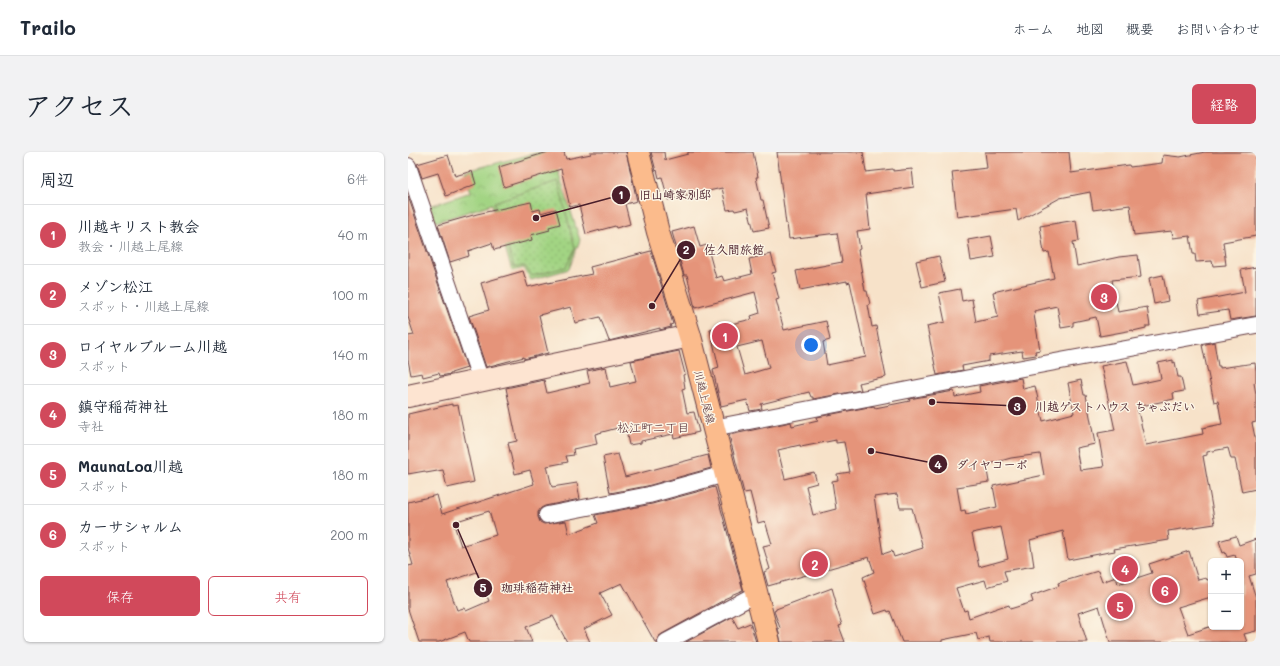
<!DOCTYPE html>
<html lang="ja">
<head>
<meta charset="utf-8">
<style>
	body { margin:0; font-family:Mali,"Klee One",sans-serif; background:#f2f2f3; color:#1f2937 }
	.controls { position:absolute; right:12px; bottom:12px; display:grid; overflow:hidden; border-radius:6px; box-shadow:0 1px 3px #0004 }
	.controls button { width:36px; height:36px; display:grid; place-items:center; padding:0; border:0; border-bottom:1px solid #e0e1e3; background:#fff; color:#1f2937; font:20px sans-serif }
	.you { position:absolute; left:403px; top:193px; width:14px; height:14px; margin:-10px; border:3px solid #fff; border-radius:50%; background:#1a73e8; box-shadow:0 0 0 6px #1a73e833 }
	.badge { display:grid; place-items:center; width:26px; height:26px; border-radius:50%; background:#d1495b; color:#fff; font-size:13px; font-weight:700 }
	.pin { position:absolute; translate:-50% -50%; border:2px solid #fff; box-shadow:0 1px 4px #0006 }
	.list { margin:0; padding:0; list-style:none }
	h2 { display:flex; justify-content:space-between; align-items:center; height:52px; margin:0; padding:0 16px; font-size:17px }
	h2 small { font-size:13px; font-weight:400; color:#747a83 }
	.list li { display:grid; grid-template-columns:26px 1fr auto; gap:12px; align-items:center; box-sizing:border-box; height:60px; padding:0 16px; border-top:1px solid #e0e1e3 }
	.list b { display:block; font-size:15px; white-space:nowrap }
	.list p { margin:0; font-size:13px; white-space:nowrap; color:#747a83 }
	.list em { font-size:13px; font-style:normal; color:#747a83 }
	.actions { display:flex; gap:8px; padding:12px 16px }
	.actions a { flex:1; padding:9px 0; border:1px solid #d1495b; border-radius:6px; text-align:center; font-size:14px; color:#d1495b }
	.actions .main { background:#d1495b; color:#fff }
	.map { position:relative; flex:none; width:848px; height:490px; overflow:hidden; border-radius:6px }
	header { display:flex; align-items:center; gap:24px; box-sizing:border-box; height:56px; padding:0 20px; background:#fff; border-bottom:1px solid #e0e1e3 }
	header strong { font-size:19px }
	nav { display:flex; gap:22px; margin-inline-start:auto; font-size:14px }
	.intro { display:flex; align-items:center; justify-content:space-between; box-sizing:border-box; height:96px; padding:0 24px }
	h1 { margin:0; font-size:28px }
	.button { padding:10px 18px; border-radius:6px; background:#d1495b; color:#fff; font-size:14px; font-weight:700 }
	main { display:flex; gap:24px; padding:0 24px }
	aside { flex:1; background:#fff; border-radius:6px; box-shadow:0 1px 3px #0004 }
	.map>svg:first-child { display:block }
	.park { fill:url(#park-crowns); stroke:#767a57 }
	.garden { fill:url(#garden-dots); stroke:#767a57 }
	.building { fill:#e5947a; fill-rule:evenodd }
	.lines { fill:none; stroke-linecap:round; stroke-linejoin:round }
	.street-casing { stroke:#643c43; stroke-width:18 }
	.secondary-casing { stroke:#643c43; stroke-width:24 }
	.primary-casing { stroke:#643c43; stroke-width:24 }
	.street { stroke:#fff; stroke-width:16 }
	.secondary { stroke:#fde4d1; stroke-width:22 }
	.primary { stroke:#fbbb8c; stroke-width:22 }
	.labels { text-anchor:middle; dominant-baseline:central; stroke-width:3; stroke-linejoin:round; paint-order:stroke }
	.street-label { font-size:11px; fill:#4a1f2b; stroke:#fcf5e5 }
	.neighbourhood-label { font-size:12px; fill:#4a1f2b; stroke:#fcf5e5 }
	.leader { fill:none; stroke:#4a1f2b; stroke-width:1.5 }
	.callout-dot { fill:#4a1f2b; stroke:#fcf5e5; stroke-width:1.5 }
	.mark-label { font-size:12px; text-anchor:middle; font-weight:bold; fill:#fff }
	.callout-label { font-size:12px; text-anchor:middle; font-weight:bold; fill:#4a1f2b; stroke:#fcf5e5; stroke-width:3; stroke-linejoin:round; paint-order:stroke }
</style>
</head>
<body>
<header>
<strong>Trailo</strong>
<nav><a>ホーム</a><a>地図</a><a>概要</a><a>お問い合わせ</a></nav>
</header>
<div class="intro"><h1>アクセス</h1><a class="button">経路</a></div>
<main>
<aside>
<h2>周辺<small>6件</small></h2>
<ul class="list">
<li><span class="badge">1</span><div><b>川越キリスト教会</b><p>教会 · 川越上尾線</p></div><em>40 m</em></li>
<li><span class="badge">2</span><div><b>メゾン松江</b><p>スポット · 川越上尾線</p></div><em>100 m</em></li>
<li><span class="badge">3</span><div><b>ロイヤルブルーム川越</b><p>スポット</p></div><em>140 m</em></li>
<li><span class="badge">4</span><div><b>鎮守稲荷神社</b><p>寺社</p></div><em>180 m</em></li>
<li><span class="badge">5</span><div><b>MaunaLoa川越</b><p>スポット</p></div><em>180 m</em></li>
<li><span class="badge">6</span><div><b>カーサシャルム</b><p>スポット</p></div><em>200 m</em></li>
</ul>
<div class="actions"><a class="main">保存</a><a>共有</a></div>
</aside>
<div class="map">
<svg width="848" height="490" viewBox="0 0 848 490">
	<defs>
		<pattern id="park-crowns" width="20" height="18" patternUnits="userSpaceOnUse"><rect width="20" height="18" fill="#a2d483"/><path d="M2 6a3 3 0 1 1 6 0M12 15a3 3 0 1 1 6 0" fill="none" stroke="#8db671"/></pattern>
		<pattern id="garden-dots" width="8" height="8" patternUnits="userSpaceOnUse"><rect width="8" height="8" fill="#a2d483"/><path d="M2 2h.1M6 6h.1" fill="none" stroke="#8db671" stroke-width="1.8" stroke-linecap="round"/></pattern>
	</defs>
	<rect width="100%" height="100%" fill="#fcf5e5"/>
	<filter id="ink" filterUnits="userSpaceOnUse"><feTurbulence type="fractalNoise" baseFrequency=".025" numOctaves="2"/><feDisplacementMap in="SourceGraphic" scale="8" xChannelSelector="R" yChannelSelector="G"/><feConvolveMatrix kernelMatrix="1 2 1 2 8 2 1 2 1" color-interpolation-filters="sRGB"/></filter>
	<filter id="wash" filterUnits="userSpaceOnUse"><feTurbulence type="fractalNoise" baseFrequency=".012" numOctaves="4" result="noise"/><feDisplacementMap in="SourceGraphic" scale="16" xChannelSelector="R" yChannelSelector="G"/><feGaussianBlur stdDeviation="0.9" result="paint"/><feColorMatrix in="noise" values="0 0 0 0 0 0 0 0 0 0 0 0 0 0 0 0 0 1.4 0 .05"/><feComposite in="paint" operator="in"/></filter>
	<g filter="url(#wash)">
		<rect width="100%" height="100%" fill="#f7e2c9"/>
		<path class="park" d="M133,0H144L172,88L161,117L123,128L116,116L104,119L84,52L28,70L22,54L63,40L57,19Z"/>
		<path class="garden" d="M150,29L167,97L158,115L124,124L117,114L106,115L86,50Z"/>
		<g id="blocks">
			<path class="building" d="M140,0H156L158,7L183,2L182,0H218L229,49L217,52L222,72L208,76L207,74L178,82L171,53L162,55L153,17L96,35L91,15Z
				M243,0H256L257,8L280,2V0H345L350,25H348L353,48H355L361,76L346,79L340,56L327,59L326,57L319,58L314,36L260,48L254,25L251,26L249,18L248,19Z
				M369,0H455L458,20L485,17V19L504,17L506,35L458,42L462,77L449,79L452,97L450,98L457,139H459L462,152L460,153L464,175L468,174L478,225L451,231L453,238L405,247V245H403L401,240L353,252L354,257L342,259L339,248L313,254L305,218L311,216L302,177L344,167L343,164L352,161L347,140L287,156L279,123H276L264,80L286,74L292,95L299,93L308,126L314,124L316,129L344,122L341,107L363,102L368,120L364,121L371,147L368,148L376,178L418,169L422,188L415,190L419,213L458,205L442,130L439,131V129L392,138L388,119L434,110L429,81L381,87L379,72H378ZM354,189L361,216L337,223L329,195Z
				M577,0H661L663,21L721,13L722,15L754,11L755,3L772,5L797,0H848V84L815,90L818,113L805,114L804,109L788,110L787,102H785L782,84L765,86L764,79L726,83L722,53L685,58L682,40L652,46L610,69L608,57L549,65L544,20L579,16Z
				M40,3L47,24L64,19L68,32L38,44L30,21L14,26L9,12Z
				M0,44L59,216L43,221V222L32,224L31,221L15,225L14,221L3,223L0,208V184L6,183L0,165Z
				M123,50L125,59L132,57L133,61L148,57L152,72L141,75L142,78L123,83L124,88L86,98L84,91L60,99L61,104L42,110L30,73L69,62Z
				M668,68L671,89L665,90L669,114L711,105L730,103L733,125L704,128L710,160L739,155L742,174H738V176L725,179V178L692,184L688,165L665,170V174L653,176L649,154L626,159L627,163H626L632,198L627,199L628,203L615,205L614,199L581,204V209L554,214L555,218L529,223L519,174L537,170L531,141L552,137L554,149L564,147L568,170L590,165L585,140L646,126L641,100L636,101L632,74Z
				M583,84L587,105L563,109L560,88Z
				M243,99L265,172L262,173L263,175L252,178V176L201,189L192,165L167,171L163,155L131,163L140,201L116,207V205L78,215L61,164L81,158L73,131L115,119L120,135L140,130V131L184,122L182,115Z
				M531,104L537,130L514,135L508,109Z
				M848,115V164L822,168L820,158L792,162L790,149L837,140L833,118Z
				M755,123L760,149L746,152L741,126Z
				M806,190L810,214H812V216L847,211L848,219V230L846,231L848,242V270L844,271L848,290V337L834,340L827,307H823L820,296L799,300V303L795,304L807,372L760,379L761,388L706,397L707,399L701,400L660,408L655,379L622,388L626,414L596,419L599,429L579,435L577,428L548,436L556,459L559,458L561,466L595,454V455L601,453L602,457L625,450L623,444L651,434L650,431L690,419L694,430L708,425L710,432L744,421L741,412L781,399L790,428L798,426L799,428L803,427V445L770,455L780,482L801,475H833V409H829L827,403L819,405L817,400L815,401L811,389L828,384L831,393L848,387V422L841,424L848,446V479L836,482L839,490H702L691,454L670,461L679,490H582L581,485L570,488L568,481L534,488V490H494L482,459L480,460L479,458L467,462L455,425L466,420L461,405L360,434L356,420L362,417L355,394L364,392L357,369L350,371L342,340L336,341L321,283L383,270L384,274L410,268L409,265L466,254L467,256L502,249L501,247L546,239L547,245L572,240L571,234L613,226L615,237L627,234L635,269L666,261L660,231L673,228L676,243H678L687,292L668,296L672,318L696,315L690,281L707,278L693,214L719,209L725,233L753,227L750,211L765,208V211L767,210L770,225H773L776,239L765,241L766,247L729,255L738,293L795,282L794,276L814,272L810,249L806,250L794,193ZM428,288V291L436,290L442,320L429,322L430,328L424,329L428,357L405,363L398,334L409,331L406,320L377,327L370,298L392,293L393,295ZM632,302L636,323L585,334L589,355L558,362L557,358L553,359L549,335L581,330L578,313L603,306ZM489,342L492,356H504L515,396L486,405L484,399L475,402L466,345ZM593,375L600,407L571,415L564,381Z
				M271,199L277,222L275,223L277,236L274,237L279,261L286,260L291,280L266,286L265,282L233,289V291L221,293L217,274L187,282L189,292L165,297L166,303L158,304L160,310L139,314L144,335L169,331L172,347L137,354L133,356L130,360V365L132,370L136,372L158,369L161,382L190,371L187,363L244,352L307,335L335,438L323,443V444L316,447V448L254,482L250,485L249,490H247L214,431L192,441L204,463L176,477L182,490H159L145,464L118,475L124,490H61L57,480L31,490H11L0,457V414L5,413L0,396V350L29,343L34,362L126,332L122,318L107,322L100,291L109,289L98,236L136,228L139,241L182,231L179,219L198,215L202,235L228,229L223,209ZM81,359L88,383L53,394L46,372L49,371V369ZM69,420L81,449L58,459L56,456L49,458L39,430Z
				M44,252V254L50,253L66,330L39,336L35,318L18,321L17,319L0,322V262Z
				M210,302L217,325L300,303L303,316L239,334L202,341L195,305Z
				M424,436L428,450L427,451L434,473L431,474L437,490H373L370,477L372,476L366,459L368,458V457Z
				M324,465L330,476L342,471L348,490H278Z"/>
		</g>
	</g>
	<g filter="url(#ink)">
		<use href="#blocks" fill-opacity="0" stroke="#643c43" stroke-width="1"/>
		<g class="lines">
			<defs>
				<path id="street" d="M0,14L73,229
					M305,276L587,221L848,173
					M139,363L241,343L317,322
					M258,490L348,442"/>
				<path id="secondary" d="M0,244L282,184"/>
				<path id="primary" d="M230,0L250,80L282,184L361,490"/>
			</defs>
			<use href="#street" class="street-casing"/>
			<use href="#secondary" class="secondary-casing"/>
			<use href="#primary" class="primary-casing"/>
			<use href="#street" class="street"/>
			<use href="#secondary" class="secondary"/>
			<use href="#primary" class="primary"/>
		</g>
	</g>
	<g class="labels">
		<g class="street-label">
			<text transform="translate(297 245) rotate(76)">川越上尾線</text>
		</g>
		<g class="neighbourhood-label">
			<text x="245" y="275">松江町二丁目</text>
		</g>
	</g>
	<path class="leader" d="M128 66L213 43M244 154L278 98M524 250L609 254M463 299L530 312M48 373L75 436"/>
	<g class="callout-dot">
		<circle cx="128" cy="66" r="4"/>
		<circle cx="244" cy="154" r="4"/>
		<circle cx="524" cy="250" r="4"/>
		<circle cx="463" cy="299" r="4"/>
		<circle cx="48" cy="373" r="4"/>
		<circle cx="213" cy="43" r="10"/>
		<circle cx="278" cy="98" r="10"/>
		<circle cx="609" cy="254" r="10"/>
		<circle cx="530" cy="312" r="10"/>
		<circle cx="75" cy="436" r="10"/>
	</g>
	<g class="mark-label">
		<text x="213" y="47">1</text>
		<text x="278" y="102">2</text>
		<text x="609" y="259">3</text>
		<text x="530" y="317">4</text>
		<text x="75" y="440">5</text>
	</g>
	<g class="callout-label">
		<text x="267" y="47">旧山崎家別邸</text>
		<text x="326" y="102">佐久間旅館</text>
		<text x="707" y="259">川越ゲストハウス ちゃぶだい</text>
		<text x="584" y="317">ダイヤコーポ</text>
		<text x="129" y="440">珈琲稲荷神社</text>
	</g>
</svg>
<div class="controls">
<button>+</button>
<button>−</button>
</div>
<div class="you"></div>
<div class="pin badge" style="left:317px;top:184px">1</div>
<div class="pin badge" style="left:407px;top:412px">2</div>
<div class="pin badge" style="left:696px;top:145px">3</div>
<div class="pin badge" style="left:717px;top:417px">4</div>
<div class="pin badge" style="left:712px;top:454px">5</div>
<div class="pin badge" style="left:757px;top:438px">6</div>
</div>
</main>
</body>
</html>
